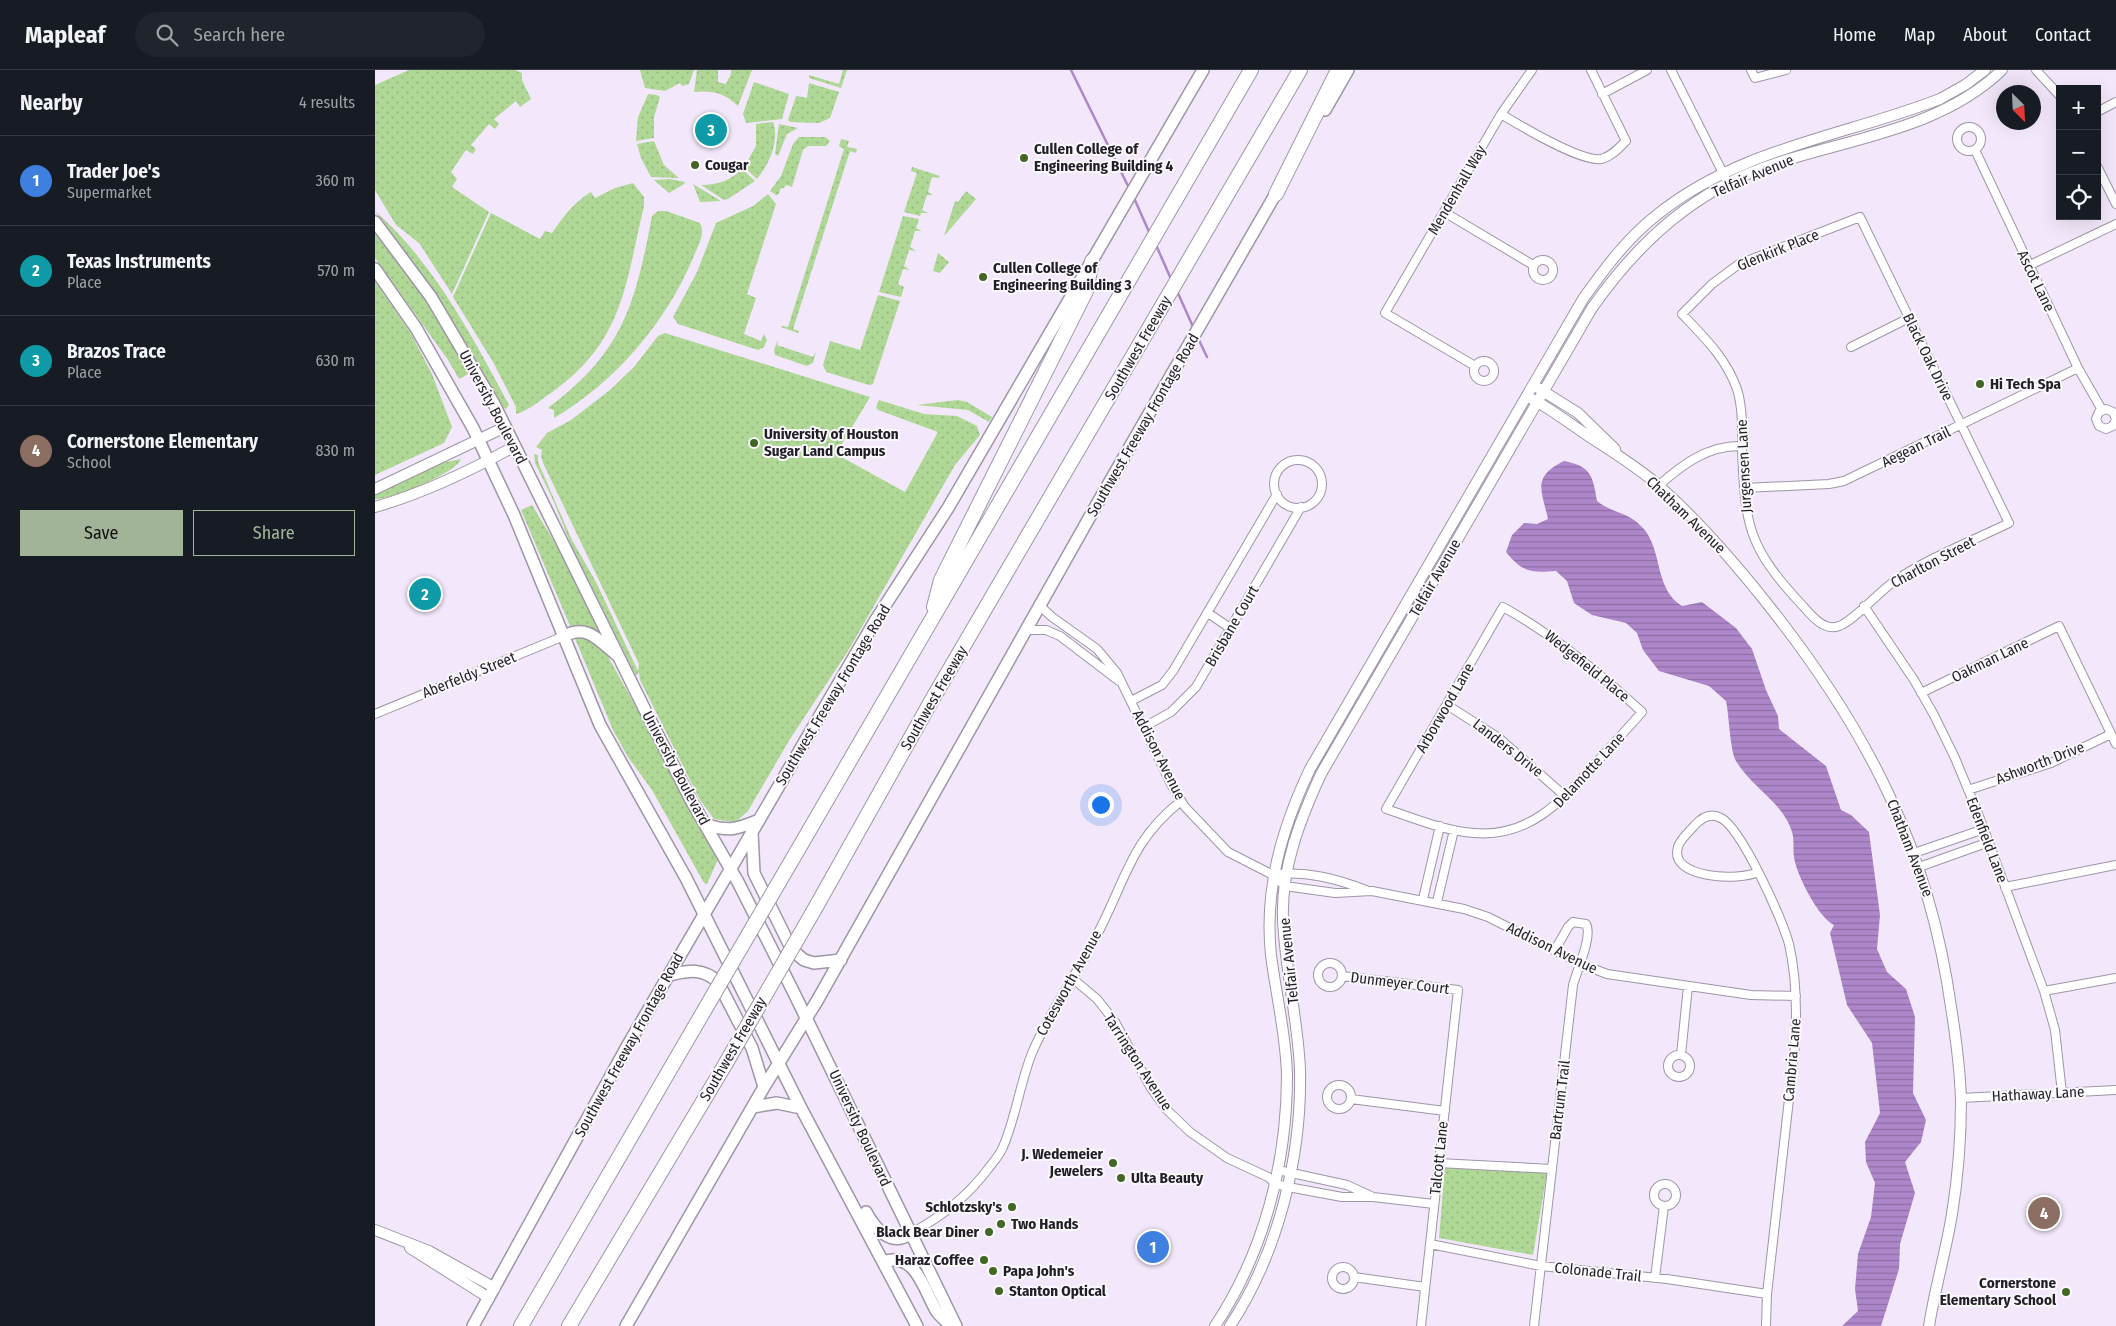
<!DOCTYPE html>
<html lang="en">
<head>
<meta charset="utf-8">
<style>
	body { margin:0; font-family:"Fira Sans Condensed",sans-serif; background:#20242c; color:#f1f3f6 }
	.controls { position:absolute; right:15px; top:15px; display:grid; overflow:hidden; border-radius:0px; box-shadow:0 5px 20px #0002 }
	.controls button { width:45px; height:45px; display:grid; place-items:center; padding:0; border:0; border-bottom:1px solid #363941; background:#171b24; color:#f1f3f6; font:25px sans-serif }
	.compass { position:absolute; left:1621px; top:15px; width:45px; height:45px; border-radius:50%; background:#171b24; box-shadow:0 5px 20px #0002; rotate:156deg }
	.you { position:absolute; left:725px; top:734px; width:18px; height:18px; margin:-12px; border:4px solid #fff; border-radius:50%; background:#1a73e8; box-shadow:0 0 0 8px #1a73e833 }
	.badge { display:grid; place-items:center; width:32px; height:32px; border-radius:50%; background:#a2b497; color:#fff; font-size:16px; font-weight:700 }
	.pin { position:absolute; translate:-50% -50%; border:2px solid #fff; box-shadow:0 1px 5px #0006 }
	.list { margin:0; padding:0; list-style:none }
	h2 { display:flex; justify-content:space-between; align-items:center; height:65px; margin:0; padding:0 20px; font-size:21px }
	h2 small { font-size:16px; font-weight:400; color:#9ea1a6 }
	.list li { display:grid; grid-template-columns:32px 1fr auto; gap:15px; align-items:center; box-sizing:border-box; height:90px; padding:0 20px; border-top:1px solid #363941 }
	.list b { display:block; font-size:19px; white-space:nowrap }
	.list p { margin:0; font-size:16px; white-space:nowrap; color:#9ea1a6 }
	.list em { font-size:16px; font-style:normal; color:#9ea1a6 }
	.actions { display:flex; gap:10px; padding:15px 20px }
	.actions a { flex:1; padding:11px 0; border:1px solid #a2b497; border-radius:0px; text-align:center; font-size:18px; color:#a2b497 }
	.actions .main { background:#a2b497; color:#111 }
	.icon { flex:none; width:28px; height:28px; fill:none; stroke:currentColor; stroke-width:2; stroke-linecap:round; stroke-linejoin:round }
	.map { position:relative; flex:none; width:1741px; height:1256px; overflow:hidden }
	header { display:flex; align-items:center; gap:30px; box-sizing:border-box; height:70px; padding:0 25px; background:#171b24; border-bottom:1px solid #363941 }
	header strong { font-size:24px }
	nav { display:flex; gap:28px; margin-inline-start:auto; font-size:18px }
	.search { width:350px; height:45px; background:#20242c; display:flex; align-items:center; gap:12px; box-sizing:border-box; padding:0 18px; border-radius:28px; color:#9ea1a6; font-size:19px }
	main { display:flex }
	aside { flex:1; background:#171b24 }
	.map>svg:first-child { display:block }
	.green { fill:url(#green-dots) }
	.water { fill:url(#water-rules) }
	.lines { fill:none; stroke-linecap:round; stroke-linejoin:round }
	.stream { stroke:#ae87ca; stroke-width:2.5 }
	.minor-casing { stroke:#9e95a6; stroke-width:10 }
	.tertiary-casing { stroke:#9e95a6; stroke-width:12 }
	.secondary-casing { stroke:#9e95a6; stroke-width:14 }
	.motorway-casing { stroke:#9e95a6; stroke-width:16 }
	.minor { stroke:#fff; stroke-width:8 }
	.tertiary { stroke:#fff; stroke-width:10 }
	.secondary { stroke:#fff; stroke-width:11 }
	.motorway { stroke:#fff; stroke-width:14 }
	.motorway-bridge-casing { stroke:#9e95a6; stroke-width:16; stroke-linecap:butt }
	.motorway-bridge { stroke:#fff; stroke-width:14 }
	.poi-dot { fill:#416722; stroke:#fbf9fd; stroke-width:2 }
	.labels { text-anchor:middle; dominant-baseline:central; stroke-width:4; stroke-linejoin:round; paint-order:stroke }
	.poi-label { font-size:15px; font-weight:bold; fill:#221e25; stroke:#fbf9fd; text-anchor:start }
	.street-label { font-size:15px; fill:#221e25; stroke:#fbf9fd }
</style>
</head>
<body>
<header>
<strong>Mapleaf</strong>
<div class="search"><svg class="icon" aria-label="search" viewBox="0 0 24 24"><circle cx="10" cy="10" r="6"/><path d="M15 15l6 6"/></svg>Search here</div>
<nav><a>Home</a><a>Map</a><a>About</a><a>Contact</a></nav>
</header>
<main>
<aside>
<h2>Nearby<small>4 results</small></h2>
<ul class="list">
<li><span class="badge" style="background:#3f7fe0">1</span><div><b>Trader Joe's</b><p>Supermarket</p></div><em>360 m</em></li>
<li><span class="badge" style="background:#0f9aa8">2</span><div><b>Texas Instruments</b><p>Place</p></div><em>570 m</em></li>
<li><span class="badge" style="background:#0f9aa8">3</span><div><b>Brazos Trace</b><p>Place</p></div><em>630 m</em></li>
<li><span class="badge" style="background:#8d6e63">4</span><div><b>Cornerstone Elementary</b><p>School</p></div><em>830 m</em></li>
</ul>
<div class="actions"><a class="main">Save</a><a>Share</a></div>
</aside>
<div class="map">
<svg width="1741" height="1256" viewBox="0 0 1741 1256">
	<defs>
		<pattern id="green-dots" width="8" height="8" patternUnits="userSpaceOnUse" patternTransform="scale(1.25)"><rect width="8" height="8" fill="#afd795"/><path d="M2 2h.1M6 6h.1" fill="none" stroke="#96b880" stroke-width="1.8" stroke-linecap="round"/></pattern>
		<pattern id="water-rules" width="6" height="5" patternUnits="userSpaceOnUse" patternTransform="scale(1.25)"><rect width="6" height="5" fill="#ae87ca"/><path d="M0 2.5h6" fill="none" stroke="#8d6ea4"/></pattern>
	</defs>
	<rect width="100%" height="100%" fill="#f3e8fb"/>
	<path class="green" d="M34,0H140L147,3V10L156,29L145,37L141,31L119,49L124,54L120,59L114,54L96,75L101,79L98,84L91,80L76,102L82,109L77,117L114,142L77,224L44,173L21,155L0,120V15Z
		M265,0H319L314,14L307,16L305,13L290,21L270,18Z
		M322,0H343V12L351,14L356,4V0H377L363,36C350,23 337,20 319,22Z
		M468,0H472L466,18L434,8V5L464,14Z
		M379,12L414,24L407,49L371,53L368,44Z
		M434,13L464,22L455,48L444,53L415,52L413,50L421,26L432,28Z
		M273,24L282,25L285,27L279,47V68L261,71L263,47Z
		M398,52C405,70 394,95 382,109L369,97L381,76V54Z
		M404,54L423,58L412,64L403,86L400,84Z
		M424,67H450L455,71L451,76H433L428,80L417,117L411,115L409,118H406L403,125H401L395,121L406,106L418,74Z
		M466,69L474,71L472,77L482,79L481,83L475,81L418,259L424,261L423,263L406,257L407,256L413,257L469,79L464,76Z
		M279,71L289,95L304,108L276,107L266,88L262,74Z
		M537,97L565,106L563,108L557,107L553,122L558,125H552L547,140L553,143H546L545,146L529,142L542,103L536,101Z
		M367,99L380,111L353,129L349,130L326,115C342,115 355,111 367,99Z
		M295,109L310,112L309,114L294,123L279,110Z
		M258,113L269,127V136C250,215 249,269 180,320C168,328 155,340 141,344V337L118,292L78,227L116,143L165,169L170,161L177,163C188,147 199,132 216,122L220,128L240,118Z
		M318,114L346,131L325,132Z
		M591,121L601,129L569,166L580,131L583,132Z
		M393,124L401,134L372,224L381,228L369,264L386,271L389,264L392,270L389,277L383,280L303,254L298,247L322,202L341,153L378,136Z
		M0,141C59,193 97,266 134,335L131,339L127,337L65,231Z
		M283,141H291L325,153C331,165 322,177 318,188C291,253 239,313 179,348V340L173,338C248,282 260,235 277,146Z
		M528,146L544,149L541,158L547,161H540L535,177L541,181L534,180L529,196L535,200L528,199L523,214L529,217L526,227L504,222Z
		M0,161L52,233L95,303L84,309L73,290L0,188Z
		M563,183L574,192L565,203L558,201Z
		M0,211L35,262L57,304L77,357L69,373L0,405Z
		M503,225L525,231L498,314L494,315L451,302L448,295L455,271L485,280Z
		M290,263L495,327L461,384L530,422L563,362L503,340L501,337L504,330L549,344L582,346L602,356L605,365L580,395L473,581L415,669L373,741L362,751L357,752L339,749L325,730L265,610L264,602L261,606L197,477L178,430L160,393L159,384L163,385V392L197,470L221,512L263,601L264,594L169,395L166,386L167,380L161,377L172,363L196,350L235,320L259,297L283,266Z
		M403,269L402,275L438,287L441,281L438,293L432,296L400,285L399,280Z
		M583,330L592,332L617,347L614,352L593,340L542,335Z
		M86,389C81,403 16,430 0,429V424L62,394Z
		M157,435L189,488L229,568L214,558L195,556L146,440Z
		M204,565L218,571L231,583L344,787L332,814L329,813L277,720L253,687L238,660L199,566Z
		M1070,1096L1172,1103L1158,1185L1064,1168Z"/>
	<path class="water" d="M1189,391C1216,396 1218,406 1222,431C1238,444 1253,441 1268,458C1288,480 1279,519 1307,536L1327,532L1361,558L1377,579L1391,620L1403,646L1404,659L1451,696L1466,740L1476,745L1494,762L1505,845L1502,879L1512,902L1531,919L1540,947L1538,1023L1551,1050L1546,1072L1530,1092L1540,1123L1525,1174L1524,1199L1506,1256H1467L1483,1241L1480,1219L1483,1184L1496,1147L1500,1113L1491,1092L1490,1072L1505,1043L1497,973L1472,935L1455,863L1459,855C1444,848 1424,809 1420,792C1417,782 1420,771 1417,762C1408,732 1376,717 1361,691C1355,681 1354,644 1351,631L1334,616L1284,601L1268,580L1262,563L1251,553L1217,545L1199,533L1192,511L1181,501C1156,503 1147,502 1131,482L1137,465L1149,453L1162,454L1173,449C1167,421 1156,407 1189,391Z"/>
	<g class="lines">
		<path class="stream" d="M696,0L754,118
			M759,128L775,164
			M781,175L796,209
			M802,221L819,259
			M822,266L832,287"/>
		<defs>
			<path id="minor" d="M1296,0L1350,107
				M1376,0L1380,8L1411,0
				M1661,0L1685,26
				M1227,24L1272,0
				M1722,42L1741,32
				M1126,44C1144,55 1206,92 1226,89C1236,87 1244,78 1251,71L1216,0
				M1582 69a12 12 0 1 1 24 0a12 12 0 1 1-24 0Z
				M1600,80L1703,298L1727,340
				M1722,96L1741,134
				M1069,142L1158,195
				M1485,147L1634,453C1595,472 1552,488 1517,513C1503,523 1477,552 1464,556C1449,562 1436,545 1427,535C1373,477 1370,456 1367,379C1367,360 1368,338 1362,319C1351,288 1329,267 1307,244L1337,214L1364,194Z
				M1158 200a10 10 0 1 1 20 0a10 10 0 1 1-20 0Z
				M1653,196L1741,154
				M1476,277L1534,248
				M1099 301a10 10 0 1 1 20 0a10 10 0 1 1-20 0Z
				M1100,296L1010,243L1126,44L1157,0
				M1741,349L1738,342L1731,339L1724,342L1721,349L1724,356L1731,359L1738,356L1741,349
				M899 414a24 24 0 1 1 48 0a24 24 0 1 1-48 0Z
				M1283,416C1308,394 1333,375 1367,376
				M1369,418L1454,414L1469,411L1703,298
				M665,536L677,547L722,579L742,603L797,716L810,737L853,782L898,805L910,816L960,823L997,821L1089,839L1113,847L1204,893L1232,904L1376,925L1421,926
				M1489,536L1539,610L1559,645L1580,688L1602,741L1669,921L1680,960L1687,1023
				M1128,537C1180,566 1223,602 1267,642C1251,660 1235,678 1219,695C1186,732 1153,768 1099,763C1069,761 1039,748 1011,739Z
				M833,543L855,558
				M652,560H671L685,566L744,611
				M1546,623L1684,556L1741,674
				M756,631L787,615L798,601L902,424
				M1072,635L1124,668L1191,727
				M0,644L189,566
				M769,657L796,642L821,617L926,437
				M1593,720L1676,693L1736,664
				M1539,783L1609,759
				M1544,797L1614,772
				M1383,802C1365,811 1293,809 1303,777C1305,769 1314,762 1319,756C1326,748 1335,742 1346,748C1367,759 1407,849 1414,874C1422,908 1422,942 1420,976L1392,1224L1391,1256
				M898,805C930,800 962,809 991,820
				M1630,817L1741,795
				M1048,829L1065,756
				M1062,832L1079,760
				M943 905a12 12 0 1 1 24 0a12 12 0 1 1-24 0Z
				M967,906L1083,920L1046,1256
				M697,908L722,929L740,952L776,1018L792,1040L815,1062L852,1088L893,1107L901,1114L913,1117L967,1127H998L1059,1134
				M1669,921L1741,908
				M1293 996a11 11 0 1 1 22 0a11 11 0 1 1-22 0Z
				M1306,985L1313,916
				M952 1027a12 12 0 1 1 24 0a12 12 0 1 1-24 0Z
				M1586,1028L1741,1020
				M976,1029L1070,1041
				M1064,1093L1177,1099
				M903,1100L972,1115L996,1126
				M1279 1125a11 11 0 1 1 22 0a11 11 0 1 1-22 0Z
				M535,1164C567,1146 591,1128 613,1099C618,1092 625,1085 628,1077C641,1047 645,1013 657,983C676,938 705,900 726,857C752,805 758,769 806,731
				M1055,1174L1166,1196L1292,1209L1392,1224
				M957 1208a11 11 0 1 1 22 0a11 11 0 1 1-22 0Z
				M979,1207L1050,1217
				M1280,1208L1289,1136
				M1159,1256L1198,915C1202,900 1218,866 1211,854L1198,852L1193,857L1180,880"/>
			<path id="tertiary" d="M1163,318L1203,343L1240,379
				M1157,329C1176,339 1194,353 1212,365C1236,381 1261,396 1283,415C1324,451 1360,493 1394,536C1492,660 1554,779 1576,937C1581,968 1585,999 1586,1030C1586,1067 1583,1107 1577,1144C1571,1181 1560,1218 1554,1256
				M0,419L130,357
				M0,437C49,423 95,401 140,376
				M0,1160L54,1181L120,1218
				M35,1178L114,1228
				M840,1256C889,1182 912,1093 912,1005C911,964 901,925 896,885C889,819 907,758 935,699L1208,229C1230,198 1253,167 1283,144C1365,78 1470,66 1565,29L1590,15L1610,0
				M855,1256C903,1183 927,1087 925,1000C923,949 910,900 908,849C906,798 925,750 946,704L1217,238C1265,170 1321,119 1402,93C1478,68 1567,58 1627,0"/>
			<path id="secondary" d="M950,40L973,0
				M0,152L56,227L119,334L269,638L317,732L363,812L419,923L581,1256
				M0,199L41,258L98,358L139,445L225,655L311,808L426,1038L542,1256
				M189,566C213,554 223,570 242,585
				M332,755C355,762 362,759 384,750
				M377,762L379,803L417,880L429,890L439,893L466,890
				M294,905C313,901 327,897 343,912L377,978L389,1017
				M378,1037L402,1033L426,1038
				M491,1142C500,1159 516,1177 535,1164
				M508,1192C541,1180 549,1221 562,1242C566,1247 571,1251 576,1256
				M98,1256L254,973L320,860L500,551L573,438L828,0
				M251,1256L389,1017L442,931L722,434L904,118"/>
			<path id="motorway" d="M901,124L963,0
				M559,537L566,510L711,221L717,191
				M417,790L876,0
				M442,835L558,628L925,0
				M146,1256L319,958
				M194,1256L351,993"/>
		</defs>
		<use href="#minor" class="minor-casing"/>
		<use href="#tertiary" class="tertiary-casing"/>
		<use href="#secondary" class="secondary-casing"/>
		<use href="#motorway" class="motorway-casing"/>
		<use href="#minor" class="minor"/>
		<use href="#tertiary" class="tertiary"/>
		<use href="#secondary" class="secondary"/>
		<use href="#motorway" class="motorway"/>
		<defs>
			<path id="motorway-bridge" d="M319,958L417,790
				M351,993L442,835"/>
		</defs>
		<use href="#motorway-bridge" class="motorway-bridge-casing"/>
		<use href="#motorway-bridge" class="motorway-bridge"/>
	</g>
	<g class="poi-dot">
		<circle cx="649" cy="88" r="5"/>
		<circle cx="320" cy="95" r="5"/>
		<circle cx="608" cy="207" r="5"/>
		<circle cx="1605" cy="314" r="5"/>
		<circle cx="379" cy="373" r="5"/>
		<circle cx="738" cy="1093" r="5"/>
		<circle cx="746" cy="1108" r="5"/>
		<circle cx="637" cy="1137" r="5"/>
		<circle cx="626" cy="1154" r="5"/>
		<circle cx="614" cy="1162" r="5"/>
		<circle cx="609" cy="1190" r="5"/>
		<circle cx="618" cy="1201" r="5"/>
		<circle cx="624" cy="1221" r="5"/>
		<circle cx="1691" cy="1222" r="5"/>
	</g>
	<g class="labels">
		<g class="poi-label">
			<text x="659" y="79">Cullen College of<tspan x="659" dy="17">Engineering Building 4</tspan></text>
			<text x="330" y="95">Cougar</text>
			<text x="618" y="198">Cullen College of<tspan x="618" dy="17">Engineering Building 3</tspan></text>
			<text x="1615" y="314">Hi Tech Spa</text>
			<text x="389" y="364">University of Houston<tspan x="389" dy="17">Sugar Land Campus</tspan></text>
			<text x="728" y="1084" text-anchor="end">J. Wedemeier<tspan x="728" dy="17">Jewelers</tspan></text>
			<text x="756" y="1108">Ulta Beauty</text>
			<text x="627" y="1137" text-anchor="end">Schlotzsky's</text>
			<text x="636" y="1154">Two Hands</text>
			<text x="604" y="1162" text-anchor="end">Black Bear Diner</text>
			<text x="599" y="1190" text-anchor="end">Haraz Coffee</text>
			<text x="628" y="1201">Papa John's</text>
			<text x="1681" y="1213" text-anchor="end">Cornerstone<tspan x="1681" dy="17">Elementary School</tspan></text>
			<text x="634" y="1221">Stanton Optical</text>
		</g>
		<g class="street-label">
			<text transform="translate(1378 106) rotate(-23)">Telfair Avenue</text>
			<text transform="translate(1082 120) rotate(-60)">Mendenhall Way</text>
			<text transform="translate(1403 180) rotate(-22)">Glenkirk Place</text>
			<text transform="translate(1661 211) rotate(64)">Ascot Lane</text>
			<text transform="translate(763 278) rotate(-60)">Southwest Freeway</text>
			<text transform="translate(1553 287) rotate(64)">Black Oak Drive</text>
			<text transform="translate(118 337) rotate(62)">University Boulevard</text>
			<text transform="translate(768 355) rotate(-60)">Southwest Freeway Frontage Road</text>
			<text transform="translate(1541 377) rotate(-26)">Aegean Trail</text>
			<text transform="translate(1369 396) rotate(-93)">Jurgensen Lane</text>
			<text transform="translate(1311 445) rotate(44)">Chatham Avenue</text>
			<text transform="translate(1558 492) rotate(-28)">Charlton Street</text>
			<text transform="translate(1060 508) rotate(-60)">Telfair Avenue</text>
			<text transform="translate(857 556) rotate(-60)">Brisbane Court</text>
			<text transform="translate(1615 590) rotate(-26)">Oakman Lane</text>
			<text transform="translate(1212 596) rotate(39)">Wedgefield Place</text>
			<text transform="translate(94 605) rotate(-22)">Aberfeldy Street</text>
			<text transform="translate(458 625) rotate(-59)">Southwest Freeway Frontage Road</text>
			<text transform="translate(559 628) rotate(-60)">Southwest Freeway</text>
			<text transform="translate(1070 638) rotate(-60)">Arborwood Lane</text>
			<text transform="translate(1133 678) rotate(38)">Landers Drive</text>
			<text transform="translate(784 685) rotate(63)">Addison Avenue</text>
			<text transform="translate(1665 693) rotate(-21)">Ashworth Drive</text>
			<text transform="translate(301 698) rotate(62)">University Boulevard</text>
			<text transform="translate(1214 700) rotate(-47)">Delamotte Lane</text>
			<text transform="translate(1612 770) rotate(69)">Edenfield Lane</text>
			<text transform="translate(1535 778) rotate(69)">Chatham Avenue</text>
			<text transform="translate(1177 878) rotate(26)">Addison Avenue</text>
			<text transform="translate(914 891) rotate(-96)">Telfair Avenue</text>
			<text transform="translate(694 913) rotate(-61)">Cotesworth Avenue</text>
			<text transform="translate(1025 913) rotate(7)">Dunmeyer Court</text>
			<text transform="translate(254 975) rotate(-61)">Southwest Freeway Frontage Road</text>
			<text transform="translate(358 979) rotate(-60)">Southwest Freeway</text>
			<text transform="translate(1417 990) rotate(-85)">Cambria Lane</text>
			<text transform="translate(763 992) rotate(57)">Tarrington Avenue</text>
			<text transform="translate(1663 1024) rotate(-3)">Hathaway Lane</text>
			<text transform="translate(1185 1030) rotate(-83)">Bartrum Trail</text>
			<text transform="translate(485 1058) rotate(65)">University Boulevard</text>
			<text transform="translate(1064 1088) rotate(-84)">Talcott Lane</text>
			<text transform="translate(1223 1202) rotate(6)">Colonade Trail</text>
		</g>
	</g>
</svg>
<div class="controls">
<button>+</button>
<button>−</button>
<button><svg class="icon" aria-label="locate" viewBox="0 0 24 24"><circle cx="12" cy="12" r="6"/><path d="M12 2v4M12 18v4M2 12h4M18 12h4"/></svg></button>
</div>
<svg class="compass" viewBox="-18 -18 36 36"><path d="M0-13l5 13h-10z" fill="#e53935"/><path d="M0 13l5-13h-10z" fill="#9ea1a6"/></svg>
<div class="you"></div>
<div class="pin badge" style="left:778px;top:1177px;background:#3f7fe0">1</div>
<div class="pin badge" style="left:50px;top:524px;background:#0f9aa8">2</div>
<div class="pin badge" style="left:336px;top:60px;background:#0f9aa8">3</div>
<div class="pin badge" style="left:1669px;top:1143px;background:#8d6e63">4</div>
</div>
</main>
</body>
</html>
